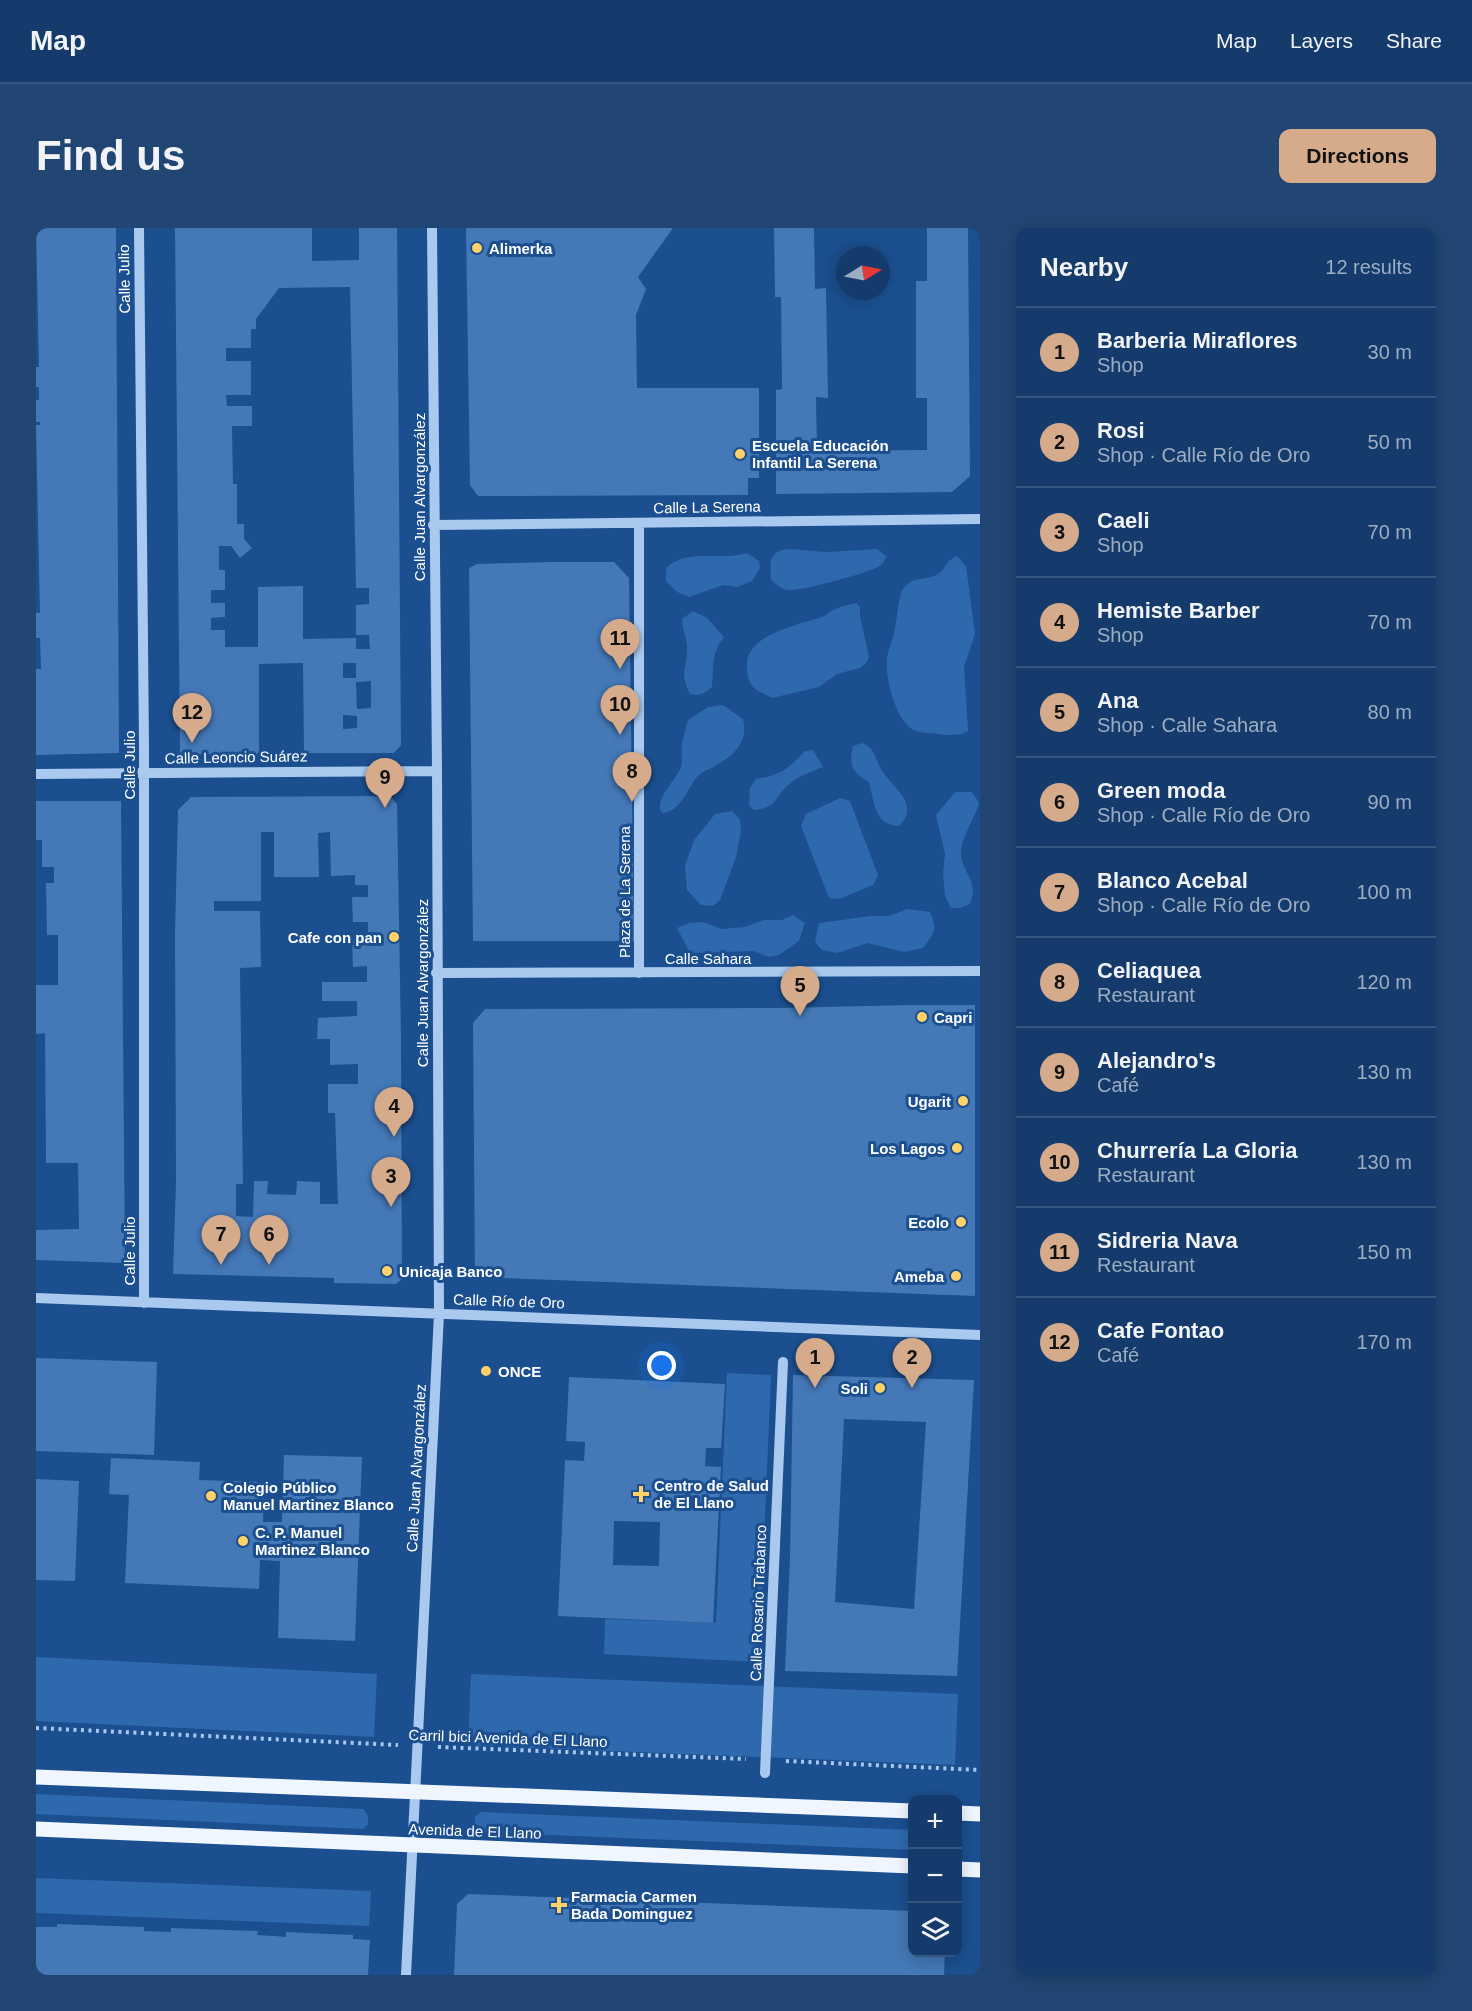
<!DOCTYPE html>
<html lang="en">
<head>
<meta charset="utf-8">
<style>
	body { margin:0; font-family:Helvetica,sans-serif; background:#214673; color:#f1f3f6 }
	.controls { position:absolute; right:18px; bottom:18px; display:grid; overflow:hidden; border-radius:12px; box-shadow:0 3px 15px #0003 }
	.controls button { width:54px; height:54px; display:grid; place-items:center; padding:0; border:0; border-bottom:2px solid #33557e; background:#143b6b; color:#f1f3f6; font:30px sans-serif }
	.compass { position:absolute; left:800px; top:18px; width:54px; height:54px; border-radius:50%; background:#143b6b; box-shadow:0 3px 15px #0003; rotate:80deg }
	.you { position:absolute; left:626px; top:1138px; width:21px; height:21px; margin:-15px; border:4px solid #fff; border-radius:50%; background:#1a73e8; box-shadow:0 0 0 9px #1a73e833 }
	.badge { display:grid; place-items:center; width:39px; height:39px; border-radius:50%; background:#d6ab8b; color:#111; font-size:20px; font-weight:700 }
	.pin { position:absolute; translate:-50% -50px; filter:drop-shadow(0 2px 3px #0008) }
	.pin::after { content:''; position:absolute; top:32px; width:21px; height:18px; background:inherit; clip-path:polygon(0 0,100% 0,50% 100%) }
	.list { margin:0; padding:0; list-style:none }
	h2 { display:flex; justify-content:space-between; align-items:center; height:78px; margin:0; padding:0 24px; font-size:26px }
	h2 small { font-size:20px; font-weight:400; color:#9dadc1 }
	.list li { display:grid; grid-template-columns:39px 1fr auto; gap:18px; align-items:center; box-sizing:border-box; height:90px; padding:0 24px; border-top:2px solid #33557e }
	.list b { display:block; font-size:22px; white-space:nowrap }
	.list p { margin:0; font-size:20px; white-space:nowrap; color:#9dadc1 }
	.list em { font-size:20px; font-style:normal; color:#9dadc1 }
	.icon { flex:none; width:33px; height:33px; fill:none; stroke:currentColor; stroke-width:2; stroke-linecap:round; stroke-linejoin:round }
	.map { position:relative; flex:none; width:944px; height:1747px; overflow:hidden; border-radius:12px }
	header { display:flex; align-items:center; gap:36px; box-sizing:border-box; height:84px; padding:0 30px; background:#143b6b; border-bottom:2px solid #33557e }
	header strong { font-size:28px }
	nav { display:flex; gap:33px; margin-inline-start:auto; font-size:21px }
	.intro { display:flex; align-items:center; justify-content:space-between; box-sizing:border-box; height:144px; padding:0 36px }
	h1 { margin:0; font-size:42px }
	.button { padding:15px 27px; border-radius:12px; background:#d6ab8b; color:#111; font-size:21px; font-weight:700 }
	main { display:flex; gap:36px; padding:0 36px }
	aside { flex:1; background:#143b6b; border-radius:12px; box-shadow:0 3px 15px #0003 }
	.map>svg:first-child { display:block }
	.green { fill:#2e69ad }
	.building { fill:#4478b7; fill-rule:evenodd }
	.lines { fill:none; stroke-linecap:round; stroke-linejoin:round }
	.path { stroke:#a9c9ee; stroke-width:4; stroke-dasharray:3 4.5; stroke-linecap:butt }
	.minor { stroke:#a9c9ee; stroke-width:10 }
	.major { stroke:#f0f6ff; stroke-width:15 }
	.poi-dot { fill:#ffd166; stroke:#1b4f8f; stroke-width:2 }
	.labels { text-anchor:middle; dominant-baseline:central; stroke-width:6; stroke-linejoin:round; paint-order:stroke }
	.poi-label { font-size:15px; font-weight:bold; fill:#fff; stroke:#1b4f8f; text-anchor:start }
	.street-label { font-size:15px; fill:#fff; stroke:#1b4f8f }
</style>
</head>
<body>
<header>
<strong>Map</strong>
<nav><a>Map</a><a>Layers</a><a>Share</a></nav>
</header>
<div class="intro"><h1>Find us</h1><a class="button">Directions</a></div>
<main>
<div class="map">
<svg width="944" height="1747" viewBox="0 0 944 1747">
	<rect width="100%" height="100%" fill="#1b4f8f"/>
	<path class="green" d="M754,321L791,324L841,321L850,328C849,334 846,336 842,339C831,345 769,362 756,362C747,363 742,358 735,352C734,333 732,323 754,321Z
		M711,325L723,333L724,340L716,353L701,359L687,357L653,369L641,364L630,353V340C648,324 669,329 692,328C698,328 705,326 711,325Z
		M921,328L930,338L939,406L928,439L932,503C922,509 908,507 896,505C890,505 883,505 878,502C860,494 849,450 851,431C852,421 858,410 859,400C861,391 862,371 866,363C875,346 890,354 902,346C912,339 907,335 921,328Z
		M820,375L824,379V388L833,429L831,434L824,440L801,446L783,459L736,470C721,462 712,461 711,441C707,406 763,397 789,388C798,379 809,378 820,375Z
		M657,383L671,390L688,409C674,428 678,437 676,459C669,465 663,469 654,466C642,441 652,443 651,419C651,410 646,401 646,391Z
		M687,477L707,491C713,514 697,529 677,539C672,542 665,544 661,549C651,561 645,584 626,585C617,571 640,553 645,539C647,531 645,522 646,515C648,507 650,499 652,492L672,479Z
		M826,515C839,520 839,530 845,541C855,559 886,576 863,598C838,597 838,573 833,554C815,544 813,537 817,518Z
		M777,522L787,539C775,544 762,548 752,557C738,570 741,580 718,582L713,577L714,560L720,551C745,547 752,541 769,523Z
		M919,564H935C938,567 942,572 943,576C943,580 925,611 925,624C925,646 944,651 934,676L924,680H915L909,668L907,646L909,626L900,587Z
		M804,570L814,573L842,647L837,657L803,671L793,670L765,598L770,586Z
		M696,583L704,591L705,603L700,629L684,672L677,678L665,677L651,662L649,638L658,612L679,586Z
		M871,681L894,684C902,702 898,705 887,720L868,724L832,715L801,725L786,722L779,714L783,695L835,688H853Z
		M757,687L769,695L763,713L743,727L733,729L717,723L654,725L641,700L653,695L667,694L685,701L709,699L728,692H746Z
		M691,1145L735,1147L723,1434L568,1426L569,1391L680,1395Z
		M0,1429L341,1446L338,1509L0,1493Z
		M435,1446L922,1466L919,1537L432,1517Z
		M0,1566L328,1581L332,1588V1596L327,1601L0,1586Z
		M445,1584L876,1602V1622L444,1604L439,1598V1588Z
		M0,1650L335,1663L333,1698L0,1685Z"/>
	<path class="building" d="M0,0H80L83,525L0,527V441H5L4,410H0V385H4L0,201V197H4V194H0V172H3V159H0V139H3Z
		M139,0H276V33L323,32V0H361L365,517L358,525H268L267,435L223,436V526H144ZM314,59L320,360H333V376L320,377V407H333L334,421H320V410L267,411V358L222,359V419H189V402H175V390L189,389V375H175V362H189V342H183V318H195L204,330L216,320L208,311V296H201V256H197L196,198H216V178H191L190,167H215V133H190V120H215V101H220V91L243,60ZM307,435H320V450H307ZM335,453V480L321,481L320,454ZM307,487L321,488V500L307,501Z
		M430,0H637L602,49L610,61L600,87L601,160H723V250H712V267L442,268L434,257Z
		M738,0H778L779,61L790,60L792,170L780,169L781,223L891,222V170H880V53H891V0H932L934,248L916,264L740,266V162L746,161L745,69H739Z
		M515,334H578L593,350L598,713H437L433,340L441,336Z
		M354,568L361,576L365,810L366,1051L360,1056L298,1055V1050L137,1046L140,954L139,706L142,582L155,569ZM225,604H238V649H283L282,605L294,604L295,648L319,647V657H332V669H316L317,694H332V710H316L317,739L331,738V754H286V773H321V788L282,790L281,811H294V837L322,836V856H292V885H299L302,976H284V954L261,953L260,967L231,966L232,953H218L217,989L200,988V956H207L204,740L225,739L224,683H178V673H225Z
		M0,573H85L89,1035L0,1032V1002L43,1001L42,935H10L9,805L0,806V757H22V707H11L10,655H18V639H6V612H0Z
		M875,777H939V1068L439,1049L437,795L449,781L742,780Z
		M0,1130L121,1134L118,1227L0,1223Z
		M446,1139H454V1148H446Z
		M757,1147L938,1152L921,1448L749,1443L754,1330ZM808,1191L890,1194L878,1381L799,1374Z
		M533,1149L689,1156L685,1220H670L669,1238L685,1239L677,1395L522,1388L529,1232L548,1233L549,1214L530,1213ZM578,1293L624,1294L623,1338L577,1337Z
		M248,1227L326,1229L319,1413L242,1410L244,1333L224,1332L223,1361L89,1355L93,1267L73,1266L75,1230L164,1234L163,1252L228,1254L227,1294H246Z
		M0,1251L43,1253L39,1353L0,1352Z
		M432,1666L876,1683V1725H909L908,1747H418L421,1676Z
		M21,1696L108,1699V1703L135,1704V1700L222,1703L221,1707L239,1708L250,1709V1704L317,1707V1711L334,1712L332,1747H0V1699H21Z"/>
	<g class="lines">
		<path class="path" d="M0,1500L362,1517
			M402,1519L710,1531
			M750,1533L944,1542"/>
		<path class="minor" d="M103,0L108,517V1075
			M397,297L944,291
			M0,546L401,543
			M400,745L944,743
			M603,745V295
			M0,1070L944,1107
			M729,1545L747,1134
			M370,1747L403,1086L401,543L396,0"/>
		<path class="major" d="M0,1549L876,1583
			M922,1585L944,1586
			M0,1601L876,1638
			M922,1641L944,1642"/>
	</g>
	<g class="poi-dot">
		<circle cx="441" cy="20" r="6"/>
		<circle cx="704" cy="226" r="6"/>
		<circle cx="358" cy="709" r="6"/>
		<circle cx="886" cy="789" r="6"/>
		<circle cx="927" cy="873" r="6"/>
		<circle cx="921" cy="920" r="6"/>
		<circle cx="925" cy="994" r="6"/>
		<circle cx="351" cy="1043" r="6"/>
		<circle cx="920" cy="1048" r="6"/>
		<circle cx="450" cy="1143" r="6"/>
		<circle cx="844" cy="1160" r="6"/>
		<path d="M602 1257h6v6h6v6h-6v6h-6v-6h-6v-6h6z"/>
		<circle cx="175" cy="1268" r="6"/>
		<circle cx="207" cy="1313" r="6"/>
		<path d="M520 1668h6v6h6v6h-6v6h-6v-6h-6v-6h6z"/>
	</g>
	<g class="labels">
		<g class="poi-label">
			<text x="453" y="20">Alimerka</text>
			<text x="716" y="217">Escuela Educación<tspan x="716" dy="17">Infantil La Serena</tspan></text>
			<text x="346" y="709" text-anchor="end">Cafe con pan</text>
			<text x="898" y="789">Capri</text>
			<text x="915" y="873" text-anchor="end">Ugarit</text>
			<text x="909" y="920" text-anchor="end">Los Lagos</text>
			<text x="913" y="994" text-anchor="end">Ecolo</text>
			<text x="363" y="1043">Unicaja Banco</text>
			<text x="908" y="1048" text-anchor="end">Ameba</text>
			<text x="462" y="1143">ONCE</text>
			<text x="832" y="1160" text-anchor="end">Soli</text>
			<text x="618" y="1257">Centro de Salud<tspan x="618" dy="17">de El Llano</tspan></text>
			<text x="187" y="1259">Colegio Público<tspan x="187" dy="17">Manuel Martinez Blanco</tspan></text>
			<text x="219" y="1304">C. P. Manuel<tspan x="219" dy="17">Martinez Blanco</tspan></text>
			<text x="535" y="1668">Farmacia Carmen<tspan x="535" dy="17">Bada Dominguez</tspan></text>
		</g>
		<g class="street-label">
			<text transform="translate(88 51) rotate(-91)">Calle Julio</text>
			<text transform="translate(383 269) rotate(-90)">Calle Juan Alvargonzález</text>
			<text transform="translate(671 279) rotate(-1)">Calle La Serena</text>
			<text transform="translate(200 529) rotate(-1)">Calle Leoncio Suárez</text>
			<text transform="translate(93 537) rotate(-90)">Calle Julio</text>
			<text transform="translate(588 664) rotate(-90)">Plaza de La Serena</text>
			<text x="672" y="730">Calle Sahara</text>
			<text transform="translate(386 755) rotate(-90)">Calle Juan Alvargonzález</text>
			<text transform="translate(93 1023) rotate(-90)">Calle Julio</text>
			<text transform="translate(473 1073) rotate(2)">Calle Río de Oro</text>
			<text transform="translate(380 1240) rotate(-87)">Calle Juan Alvargonzález</text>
			<text transform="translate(722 1375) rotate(-88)">Calle Rosario Trabanco</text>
			<text transform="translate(472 1510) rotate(2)">Carril bici Avenida de El Llano</text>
			<text transform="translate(439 1603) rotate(2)">Avenida de El Llano</text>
		</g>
	</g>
</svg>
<div class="controls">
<button>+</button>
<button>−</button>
<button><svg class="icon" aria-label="layers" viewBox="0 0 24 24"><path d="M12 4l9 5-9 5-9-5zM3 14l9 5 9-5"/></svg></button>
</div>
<svg class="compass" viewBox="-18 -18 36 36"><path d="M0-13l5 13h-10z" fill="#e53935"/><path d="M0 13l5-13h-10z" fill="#9dadc1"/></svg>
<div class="you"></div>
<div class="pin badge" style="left:779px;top:1160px">1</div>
<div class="pin badge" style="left:876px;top:1160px">2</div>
<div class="pin badge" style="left:355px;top:979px">3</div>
<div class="pin badge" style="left:358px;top:909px">4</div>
<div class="pin badge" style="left:764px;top:788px">5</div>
<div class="pin badge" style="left:233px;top:1037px">6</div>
<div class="pin badge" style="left:185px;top:1037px">7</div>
<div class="pin badge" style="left:596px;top:574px">8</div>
<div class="pin badge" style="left:349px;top:580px">9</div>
<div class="pin badge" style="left:584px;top:507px">10</div>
<div class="pin badge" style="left:584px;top:441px">11</div>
<div class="pin badge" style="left:156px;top:515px">12</div>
</div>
<aside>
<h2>Nearby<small>12 results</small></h2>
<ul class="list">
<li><span class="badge">1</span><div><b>Barberia Miraflores</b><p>Shop</p></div><em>30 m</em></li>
<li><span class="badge">2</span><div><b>Rosi</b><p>Shop · Calle Río de Oro</p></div><em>50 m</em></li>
<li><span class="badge">3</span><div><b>Caeli</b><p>Shop</p></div><em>70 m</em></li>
<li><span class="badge">4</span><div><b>Hemiste Barber</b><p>Shop</p></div><em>70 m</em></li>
<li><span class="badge">5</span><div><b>Ana</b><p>Shop · Calle Sahara</p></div><em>80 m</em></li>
<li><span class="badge">6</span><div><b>Green moda</b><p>Shop · Calle Río de Oro</p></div><em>90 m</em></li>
<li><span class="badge">7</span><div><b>Blanco Acebal</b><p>Shop · Calle Río de Oro</p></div><em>100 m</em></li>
<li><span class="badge">8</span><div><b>Celiaquea</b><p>Restaurant</p></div><em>120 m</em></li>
<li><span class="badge">9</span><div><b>Alejandro's</b><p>Café</p></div><em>130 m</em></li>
<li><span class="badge">10</span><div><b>Churrería La Gloria</b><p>Restaurant</p></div><em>130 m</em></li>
<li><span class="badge">11</span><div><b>Sidreria Nava</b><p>Restaurant</p></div><em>150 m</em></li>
<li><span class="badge">12</span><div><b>Cafe Fontao</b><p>Café</p></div><em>170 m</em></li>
</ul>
</aside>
</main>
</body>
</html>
